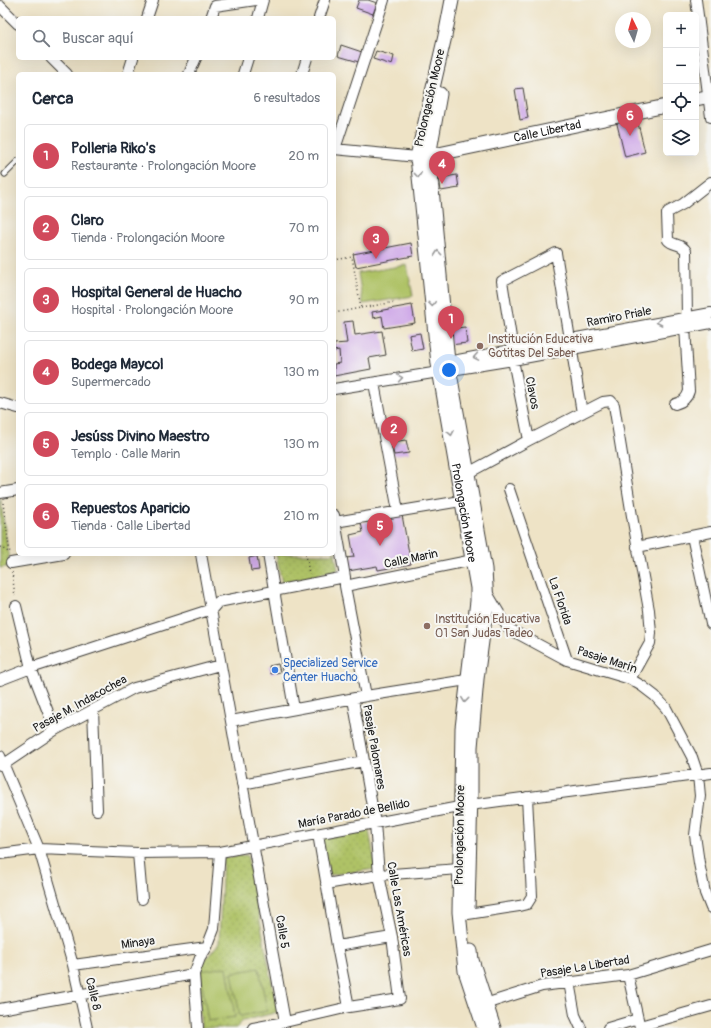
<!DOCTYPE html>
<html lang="es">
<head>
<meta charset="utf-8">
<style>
	body { margin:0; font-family:Pangolin,sans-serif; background:#f6f6f7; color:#1f2937 }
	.controls { position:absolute; right:12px; top:12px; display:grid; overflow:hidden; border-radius:6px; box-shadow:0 4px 16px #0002 }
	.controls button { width:36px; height:36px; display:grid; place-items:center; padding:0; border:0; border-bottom:1px solid #e0e1e3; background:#fff; color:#1f2937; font:20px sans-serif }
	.compass { position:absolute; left:615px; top:12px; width:36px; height:36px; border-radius:50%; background:#fff; box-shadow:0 4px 16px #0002; rotate:355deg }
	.you { position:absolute; left:449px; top:370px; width:14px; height:14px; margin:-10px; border:3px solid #fff; border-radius:50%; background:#1a73e8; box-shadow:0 0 0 6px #1a73e833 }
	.badge { display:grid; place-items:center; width:26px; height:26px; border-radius:50%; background:#d1495b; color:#fff; font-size:13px; font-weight:700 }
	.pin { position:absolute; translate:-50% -33px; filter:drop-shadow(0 1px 2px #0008) }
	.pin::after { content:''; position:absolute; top:21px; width:14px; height:12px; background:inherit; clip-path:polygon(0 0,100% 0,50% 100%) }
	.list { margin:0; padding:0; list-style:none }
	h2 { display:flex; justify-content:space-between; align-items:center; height:52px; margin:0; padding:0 16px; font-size:17px }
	h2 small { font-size:13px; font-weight:400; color:#747a83 }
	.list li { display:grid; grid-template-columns:26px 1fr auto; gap:12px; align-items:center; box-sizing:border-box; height:64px; margin:0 8px 8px; padding:0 8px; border:1px solid #e0e1e3; border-radius:6px }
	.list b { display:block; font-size:15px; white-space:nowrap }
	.list p { margin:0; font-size:13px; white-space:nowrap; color:#747a83 }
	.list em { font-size:13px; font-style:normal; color:#747a83 }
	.icon { flex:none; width:22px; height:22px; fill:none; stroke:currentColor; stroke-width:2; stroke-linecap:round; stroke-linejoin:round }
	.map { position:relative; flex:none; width:711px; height:1028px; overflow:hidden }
	.search { position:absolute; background:#fff; box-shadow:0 4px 16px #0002; left:16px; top:16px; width:320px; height:44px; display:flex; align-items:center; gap:10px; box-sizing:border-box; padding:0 14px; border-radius:6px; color:#747a83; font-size:15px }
	.panel { position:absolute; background:#fff; box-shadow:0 4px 16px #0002; left:16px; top:72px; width:320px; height:484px; border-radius:6px }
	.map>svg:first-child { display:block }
	.grass { fill:url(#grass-dots); stroke:#666f41 }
	.garden { fill:#afc266; stroke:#666f41 }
	.building { fill:#cfa9e8 }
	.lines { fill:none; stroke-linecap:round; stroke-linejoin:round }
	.service-casing { stroke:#3c3a36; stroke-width:7 }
	.minor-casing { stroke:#3c3a36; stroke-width:12 }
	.tertiary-casing { stroke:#3c3a36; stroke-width:15 }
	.path { stroke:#3c3a36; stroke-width:1.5; stroke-dasharray:1 3; stroke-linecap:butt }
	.service { stroke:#fff; stroke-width:5 }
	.minor { stroke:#fff; stroke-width:10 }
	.tertiary { stroke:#fff; stroke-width:13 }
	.oneway { stroke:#999 }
	.education-dot { fill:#8d6e63; stroke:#f6f6f2; stroke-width:1.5 }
	.shop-dot { fill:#3f7fe0; stroke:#f6f6f2; stroke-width:1.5 }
	.labels { text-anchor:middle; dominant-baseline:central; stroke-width:4; stroke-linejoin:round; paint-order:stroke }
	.street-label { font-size:12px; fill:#1c1c1c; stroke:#f6f6f2 }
	.education-label { font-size:12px; fill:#785e54; stroke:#f6f6f2; text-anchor:start }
	.shop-label { font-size:12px; fill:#366cbe; stroke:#f6f6f2; text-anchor:start }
</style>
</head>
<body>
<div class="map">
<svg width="711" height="1028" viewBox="0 0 711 1028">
	<defs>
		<pattern id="grass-dots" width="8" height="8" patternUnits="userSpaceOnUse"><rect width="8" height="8" fill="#afc266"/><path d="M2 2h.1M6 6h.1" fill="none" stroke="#96a658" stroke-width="1.8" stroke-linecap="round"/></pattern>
	</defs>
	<rect width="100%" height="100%" fill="#f6f6f2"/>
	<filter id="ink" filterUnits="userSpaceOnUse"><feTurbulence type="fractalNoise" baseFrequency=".025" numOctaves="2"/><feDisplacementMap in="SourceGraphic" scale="8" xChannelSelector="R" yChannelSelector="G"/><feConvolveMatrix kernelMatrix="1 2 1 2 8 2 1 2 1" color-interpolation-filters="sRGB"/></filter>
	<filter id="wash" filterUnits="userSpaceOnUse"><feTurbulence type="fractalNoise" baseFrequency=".012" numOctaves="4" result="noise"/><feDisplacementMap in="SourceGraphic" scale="16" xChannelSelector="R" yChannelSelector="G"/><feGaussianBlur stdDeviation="0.9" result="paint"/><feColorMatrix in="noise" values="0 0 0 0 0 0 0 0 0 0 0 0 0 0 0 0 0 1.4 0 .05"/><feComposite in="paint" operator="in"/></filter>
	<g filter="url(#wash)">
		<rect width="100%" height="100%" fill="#eee3c6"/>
		<path class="grass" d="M0,495L10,566L0,568Z
			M334,548L338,570L282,583L276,554H334Z
			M369,830L376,869L329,875L322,838Z
			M247,855L278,1012L243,1021L236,1028H201L197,970L219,943L223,858Z"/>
		<path class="garden" d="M407,265L413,296L363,304L358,273Z
			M227,967L235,1017L208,1021L200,971Z
			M259,968L267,1011L240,1016L232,973Z"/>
		<g id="blocks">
			<path class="building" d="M359,0H368L377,3L373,14L356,8Z
				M341,45L362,52L359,62L338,56Z
				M376,51L394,56L392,65L373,59Z
				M523,88L528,118L520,120L515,89Z
				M636,115L645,152L625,157L616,120Z
				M457,175L459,188L441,191L439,178Z
				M411,243L413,256L356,267L353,254Z
				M412,305L415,323L384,328L382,316L373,318L372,312Z
				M353,321L355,335L382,331L386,355L369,358L371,369L334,376V364L340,363L339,350L334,351V344L347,343L344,322Z
				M465,327L467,343L450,345L448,329Z
				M420,333L423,349L412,351L409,335Z
				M406,440L409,453L394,455L391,442Z
				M402,515L411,564L378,570L377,566L348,571L346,558L354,557L350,535L363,532L361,523Z
				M257,556L259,570L251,571L249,558Z
				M278,664L280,672L271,674L269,666Z"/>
		</g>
	</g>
	<g filter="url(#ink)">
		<use href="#blocks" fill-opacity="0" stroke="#3c3a36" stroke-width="1"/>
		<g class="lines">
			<defs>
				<path id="service" d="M5,174L18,161"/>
				<path id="minor" d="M696,0L711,117
					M0,6L18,24
					M147,18L153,0
					M211,18L215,6L256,0
					M258,18L263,0
					M319,18L325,0
					M51,58L67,74
					M128,74L133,58
					M189,74L196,58
					M243,74L248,58
					M302,74L307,58
					M334,149L417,157
					M335,149L384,0
					M687,317L686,251C682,243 673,246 668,240L667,214L668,212L683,204L711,182
					M442,363L711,313
					M374,383L398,511
					M334,389L513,360L711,323
					M0,403L18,408
					M675,404C682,402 687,399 689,391L685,327
					M529,440L513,360V350L502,281L556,253L582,413
					M468,473L529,440L603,402L611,401L614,405L632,516L649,610L651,633L650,643L630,679
					M509,489L567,660
					M0,493L18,490
					M334,515L345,577V586L366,696
					M335,522L467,500
					M692,536L711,624
					M637,547L711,532
					M201,554L285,1022
					M268,554L294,709
					M11,563L64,554
					M345,586L478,559
					M486,591L508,628L513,631L567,660L630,679L642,686L655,696L666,708L692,757L698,775L700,796L695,835L699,863L705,893L711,908
					M16,606L31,668L212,609L218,602L345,577
					M0,680L31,668L55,730
					M93,710L97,810
					M231,721L366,696L473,679
					M0,756L39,849L73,965L87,1028
					M0,765H3L55,730L134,688L220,665
					M242,784L364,761
					M318,834L337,946L349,1007
					M138,853L142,899
					M0,854L39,849L138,853L220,852L470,805L711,773
					M326,884L379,875L459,869
					M468,914L519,906L527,904L532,896L527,797
					M337,946L392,937
					M73,965L207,947
					M628,975L640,1028
					M569,982L575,1015L581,1028
					M485,1004L542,986L628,975L711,950
					M0,1009L194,974
					M640,1026L711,1006
					M198,1028L194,974L200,958L207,947L214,929L220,852
					M253,1028L285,1022L349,1007L400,999L392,937L379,875L375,823L353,699
					M608,1028L638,1019"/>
				<g id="tertiary">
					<path id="s1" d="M452,0L445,36L417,157L438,364L477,588V601L462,728L459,912L465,971L484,1028"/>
					<path d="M440,94L429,156L448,362L485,569L487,604L477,679L471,747V793L468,910"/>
					<path d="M696,99L711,96"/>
					<path id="s2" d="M421,157L429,156L666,106"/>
					<path d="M471,951L472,960L494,1028"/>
				</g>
			</defs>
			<use href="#service" class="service-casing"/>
			<use href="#minor" class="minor-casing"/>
			<use href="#tertiary" class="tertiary-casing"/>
			<path class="path" d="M334,260L352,257L361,308L334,313
				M361,308L395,302
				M3,503L10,554
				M0,547L10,553
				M306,554L309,574
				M12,572L15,596"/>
			<use href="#service" class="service"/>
			<use href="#minor" class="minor"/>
			<use href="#tertiary" class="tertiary"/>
		</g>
		<defs><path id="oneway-chevron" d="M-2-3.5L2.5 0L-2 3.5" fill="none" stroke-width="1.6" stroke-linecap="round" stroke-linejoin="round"/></defs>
		<g class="oneway">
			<use href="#oneway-chevron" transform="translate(418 175) rotate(84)"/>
			<use href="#oneway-chevron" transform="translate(438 253) rotate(-95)"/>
			<use href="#oneway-chevron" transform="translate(432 304) rotate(84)"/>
			<use href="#oneway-chevron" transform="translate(659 322) rotate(169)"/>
			<use href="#oneway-chevron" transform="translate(476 357) rotate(170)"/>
			<use href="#oneway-chevron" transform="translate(400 378) rotate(-9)"/>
			<use href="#oneway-chevron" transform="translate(451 433) rotate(80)"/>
			<use href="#oneway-chevron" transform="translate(465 700) rotate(96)"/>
		</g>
	</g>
	<g class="education-dot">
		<circle cx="480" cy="346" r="4"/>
		<circle cx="427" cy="626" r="4"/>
	</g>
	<circle class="shop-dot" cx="275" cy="670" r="4"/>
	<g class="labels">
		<g class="street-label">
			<text transform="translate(430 98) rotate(-77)">Prolongación Moore</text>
			<text stroke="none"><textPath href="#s2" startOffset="129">Calle Libertad</textPath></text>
			<text transform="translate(619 317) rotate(-11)">Ramiro Priale</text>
			<text transform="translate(532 393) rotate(79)">Clavos</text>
			<text stroke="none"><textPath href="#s1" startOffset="520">Prolongación Moore</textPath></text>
			<text transform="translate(411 559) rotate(-12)">Calle Marin</text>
			<text transform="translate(560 601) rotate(71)">La Florida</text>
			<text transform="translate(607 660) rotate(18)">Pasaje Marín</text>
			<text transform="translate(80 704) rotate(-29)">Pasaje M. Indacochea</text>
			<text transform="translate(374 747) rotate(80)">Pasaje Palomares</text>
			<text transform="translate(354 814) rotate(-11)">María Parado de Bellido</text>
			<text transform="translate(460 835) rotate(-89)">Prolongación Moore</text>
			<text transform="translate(399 909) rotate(80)">Calle Las Américas</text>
			<text transform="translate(282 932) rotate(80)">Calle 5</text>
			<text transform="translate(138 943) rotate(-8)">Minaya</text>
			<text transform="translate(585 967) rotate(-9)">Pasaje La Libertad</text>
			<text transform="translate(93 994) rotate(77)">Calle 8</text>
		</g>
		<g class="education-label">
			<text x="488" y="339">Institución Educativa<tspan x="488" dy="14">Gotitas Del Saber</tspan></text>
			<text x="435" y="619">Institución Educativa<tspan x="435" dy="14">01 San Judas Tadeo</tspan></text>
		</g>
		<g class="shop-label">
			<text x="283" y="663">Specialized Service<tspan x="283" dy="14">Center Huacho</tspan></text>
		</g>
	</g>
</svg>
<div class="controls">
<button>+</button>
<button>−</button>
<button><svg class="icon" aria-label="locate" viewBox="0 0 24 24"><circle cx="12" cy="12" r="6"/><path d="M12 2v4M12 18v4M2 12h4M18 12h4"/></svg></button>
<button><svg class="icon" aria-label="layers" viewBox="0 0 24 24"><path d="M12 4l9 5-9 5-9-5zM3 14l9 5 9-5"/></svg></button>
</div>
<svg class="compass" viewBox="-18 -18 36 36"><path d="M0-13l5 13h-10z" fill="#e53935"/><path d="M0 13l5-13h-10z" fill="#747a83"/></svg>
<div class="you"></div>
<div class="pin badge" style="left:451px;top:339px">1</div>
<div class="pin badge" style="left:394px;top:449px">2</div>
<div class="pin badge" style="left:376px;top:259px">3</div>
<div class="pin badge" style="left:442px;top:184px">4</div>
<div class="pin badge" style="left:380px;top:546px">5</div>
<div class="pin badge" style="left:630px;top:136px">6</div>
<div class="search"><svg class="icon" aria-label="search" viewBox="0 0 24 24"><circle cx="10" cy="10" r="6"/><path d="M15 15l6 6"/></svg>Buscar aquí</div>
<section class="panel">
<h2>Cerca<small>6 resultados</small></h2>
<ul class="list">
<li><span class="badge">1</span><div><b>Polleria Riko's</b><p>Restaurante · Prolongación Moore</p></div><em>20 m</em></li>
<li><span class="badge">2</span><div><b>Claro</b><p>Tienda · Prolongación Moore</p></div><em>70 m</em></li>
<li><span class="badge">3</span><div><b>Hospital General de Huacho</b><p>Hospital · Prolongación Moore</p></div><em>90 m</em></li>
<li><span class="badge">4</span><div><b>Bodega Maycol</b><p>Supermercado</p></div><em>130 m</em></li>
<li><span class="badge">5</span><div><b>Jesúss Divino Maestro</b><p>Templo · Calle Marin</p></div><em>130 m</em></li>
<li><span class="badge">6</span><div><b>Repuestos Aparicio</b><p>Tienda · Calle Libertad</p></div><em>210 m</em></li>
</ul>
</section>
</div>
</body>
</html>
